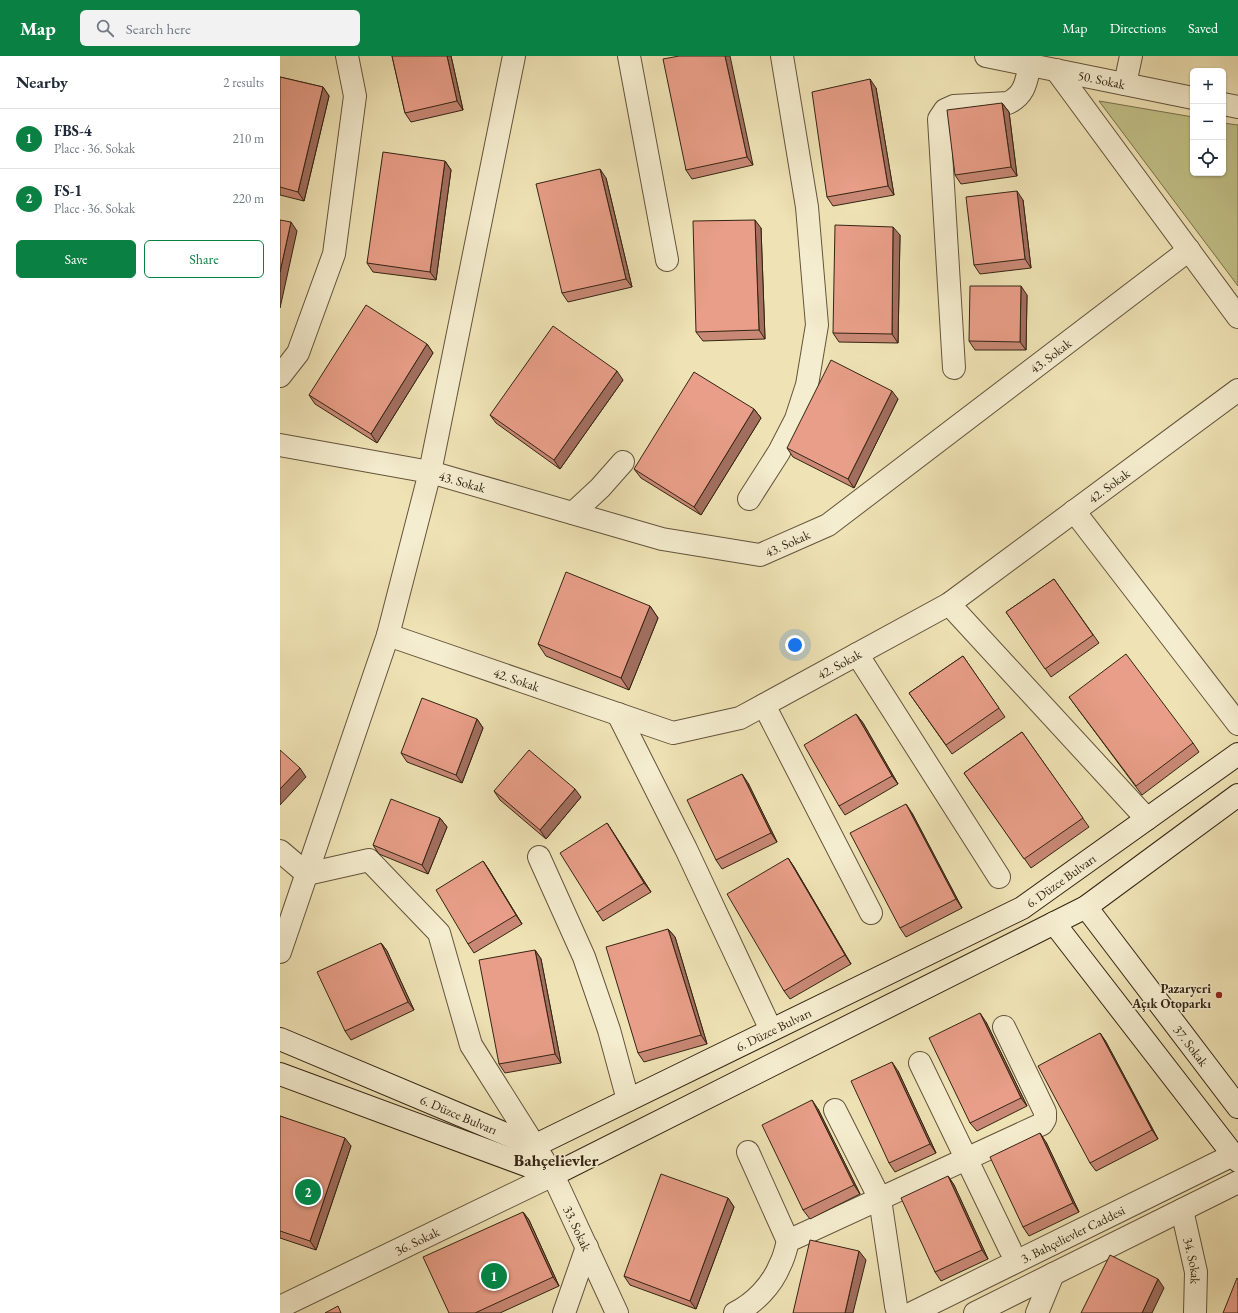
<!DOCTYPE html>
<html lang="en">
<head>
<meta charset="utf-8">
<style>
	body { margin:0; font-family:"EB Garamond",serif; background:#f2f2f3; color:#1f2937 }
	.controls { position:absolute; right:12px; top:12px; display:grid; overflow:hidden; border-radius:6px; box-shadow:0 1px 3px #0004 }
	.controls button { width:36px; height:36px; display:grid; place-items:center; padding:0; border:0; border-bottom:1px solid #e0e1e3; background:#fff; color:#1f2937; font:20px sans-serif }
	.you { position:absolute; left:515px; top:589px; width:14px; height:14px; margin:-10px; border:3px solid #fff; border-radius:50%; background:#1a73e8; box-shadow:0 0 0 6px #1a73e833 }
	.badge { display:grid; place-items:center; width:26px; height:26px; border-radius:50%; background:#0b8043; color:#fff; font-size:13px; font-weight:700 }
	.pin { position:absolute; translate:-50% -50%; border:2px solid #fff; box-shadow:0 1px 4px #0006 }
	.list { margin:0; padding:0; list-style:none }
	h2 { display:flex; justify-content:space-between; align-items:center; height:52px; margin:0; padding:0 16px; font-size:17px }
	h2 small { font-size:13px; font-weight:400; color:#747a83 }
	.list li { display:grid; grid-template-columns:26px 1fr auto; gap:12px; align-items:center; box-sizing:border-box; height:60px; padding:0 16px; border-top:1px solid #e0e1e3 }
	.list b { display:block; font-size:15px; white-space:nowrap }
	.list p { margin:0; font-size:13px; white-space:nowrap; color:#747a83 }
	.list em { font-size:13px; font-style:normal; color:#747a83 }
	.actions { display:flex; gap:8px; padding:12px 16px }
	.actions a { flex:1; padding:9px 0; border:1px solid #0b8043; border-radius:6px; text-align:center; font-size:14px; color:#0b8043 }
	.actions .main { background:#0b8043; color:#fff }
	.icon { flex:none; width:22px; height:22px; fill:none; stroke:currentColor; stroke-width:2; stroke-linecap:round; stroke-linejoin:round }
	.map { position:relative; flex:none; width:958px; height:1257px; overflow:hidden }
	header { display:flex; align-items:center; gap:24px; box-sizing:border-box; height:56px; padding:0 20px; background:#0b8043; color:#fff }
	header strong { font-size:19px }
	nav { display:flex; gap:22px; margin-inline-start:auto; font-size:14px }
	.search { width:280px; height:36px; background:#f2f2f3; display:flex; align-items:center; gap:10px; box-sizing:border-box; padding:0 14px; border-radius:6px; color:#747a83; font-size:15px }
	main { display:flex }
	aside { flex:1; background:#fff }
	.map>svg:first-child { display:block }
	.green { fill:#c1c188; stroke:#7a724e }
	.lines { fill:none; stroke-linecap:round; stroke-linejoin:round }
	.street-casing { stroke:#63543c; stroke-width:24 }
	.secondary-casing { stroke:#342413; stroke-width:24 }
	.street { stroke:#f5edcf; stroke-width:22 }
	.secondary { stroke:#f5edcf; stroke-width:22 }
	.wall { fill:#c88875; stroke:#342413 }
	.shaded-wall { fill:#a26f5f; stroke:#342413 }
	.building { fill:#e89e88; stroke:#342413 }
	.poi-dot { fill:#8f2418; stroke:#f5edcf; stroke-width:1.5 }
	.labels { text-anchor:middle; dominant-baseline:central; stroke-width:3; stroke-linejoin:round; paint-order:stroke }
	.street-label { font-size:13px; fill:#342413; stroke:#f5edcf }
	.poi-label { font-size:13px; font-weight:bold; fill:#342413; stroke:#f5edcf; text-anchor:end }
	.district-label { font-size:17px; font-weight:bold; fill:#342413; stroke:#f5edcf }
</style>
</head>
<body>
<header>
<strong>Map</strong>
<div class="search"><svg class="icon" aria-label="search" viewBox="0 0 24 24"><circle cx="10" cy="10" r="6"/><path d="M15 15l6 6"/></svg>Search here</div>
<nav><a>Map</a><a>Directions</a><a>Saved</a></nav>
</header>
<main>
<aside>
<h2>Nearby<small>2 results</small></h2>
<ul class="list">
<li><span class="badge">1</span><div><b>FBS-4</b><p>Place · 36. Sokak</p></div><em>210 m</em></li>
<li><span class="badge">2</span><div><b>FS-1</b><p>Place · 36. Sokak</p></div><em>220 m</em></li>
</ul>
<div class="actions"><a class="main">Save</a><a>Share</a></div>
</aside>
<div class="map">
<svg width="958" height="1257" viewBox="0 0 958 1257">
	<rect width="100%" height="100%" fill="#efe3b5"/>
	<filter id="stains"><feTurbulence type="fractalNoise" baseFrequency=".005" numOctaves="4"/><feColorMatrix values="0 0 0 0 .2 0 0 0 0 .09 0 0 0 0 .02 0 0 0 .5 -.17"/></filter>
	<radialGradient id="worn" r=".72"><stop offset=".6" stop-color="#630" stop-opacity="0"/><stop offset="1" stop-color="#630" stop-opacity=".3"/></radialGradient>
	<path class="green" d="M819,45L913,61V117H943V67L958,69V230Z"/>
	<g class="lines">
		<defs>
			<g id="street">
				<path d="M349,0L387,204"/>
				<path id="s1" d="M706,0L913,42"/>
				<path d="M776,14L958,261"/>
				<path d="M845,28L851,0"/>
				<path d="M943,48L958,51"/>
				<path d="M674,312L659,63L665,54L674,50L728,47C745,39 746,26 750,9"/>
				<path d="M0,320L18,297L54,198L75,40L67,0"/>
				<path id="s2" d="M0,389L150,416L382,483L480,499L548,469L909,194"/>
				<path d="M469,443L499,396L516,363L527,329L537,269L527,151L502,0"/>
				<path d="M794,455L958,668"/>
				<path d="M293,457L320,432L343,406"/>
				<path d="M669,548L867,763"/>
				<path id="s3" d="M108,579L393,677L460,662L669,548L958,334"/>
				<path d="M577,598L719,821"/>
				<path d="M484,649L591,857"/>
				<path d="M338,658L406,793L491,974"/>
				<path id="s4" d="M0,795L27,818L89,804L159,877L191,989L273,1119L337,1257"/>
				<path d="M259,801L304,901L329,974L348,1044"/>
				<path d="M0,896L108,579L150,416L234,0"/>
				<path d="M640,1007L730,1193"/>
				<path d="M555,1054L600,1143L616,1250L618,1257"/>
				<path d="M468,1096L508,1185"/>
				<path id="s5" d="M902,1154L916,1216L915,1257"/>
				<path id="s6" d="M0,1251L273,1119"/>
				<path d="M284,1257L307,1191"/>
				<path d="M455,1257C475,1247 492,1229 500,1209C504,1202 506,1193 508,1185L762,1068L765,1063V1056L724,971"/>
				<path id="s7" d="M632,1257L953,1099"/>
				<path d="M695,1257L958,1126"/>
				<path d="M757,1257L773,1218"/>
			</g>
			<g id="secondary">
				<path id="s8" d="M806,851L958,1051"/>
				<path d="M774,867L958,1105"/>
				<path id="s9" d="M0,983L254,1090L742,852L958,698"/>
				<path d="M0,1018L273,1119L806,851L958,739"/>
			</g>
		</defs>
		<use href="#street" class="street-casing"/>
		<use href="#secondary" class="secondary-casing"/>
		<use href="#street" class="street"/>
		<use href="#secondary" class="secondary"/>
	</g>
	<path class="wall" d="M112,0H171L183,54L131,66L125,57Z
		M399,0L473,109L412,123L406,114Z
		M0,21L43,31L49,40L24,145L0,139Z
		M596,32L614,139L553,150L547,141Z
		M722,47L729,56L737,120L681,128L675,119Z
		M165,105L171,114L156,224L93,216L87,207Z
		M326,122L352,231L288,246L282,237Z
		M743,144L751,212L700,218L694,209Z
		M481,172L485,283L423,285L416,276Z
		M620,179L618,287L559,286L553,277Z
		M747,239L746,294H695L689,285Z
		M147,288L153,297L97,387L35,348L29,339Z
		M343,324L280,413L216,367L210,359Z
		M618,343L574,432L513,401L507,392Z
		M474,353L481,362L421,459L361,422L354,413Z
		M774,523L819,587L771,621L726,556Z
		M370,550L378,562L349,634L266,600L258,588Z
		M683,600L725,661L672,698L629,637Z
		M789,641L913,687L919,696L862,739Z
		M576,658L583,667L618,728L565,759L559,750Z
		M197,663L203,672L182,727L127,706L121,697Z
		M742,676L809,771L751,812L684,717Z
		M468,727L497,786L442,813L436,804Z
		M214,735L301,741L266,783L220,744Z
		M632,757L682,852L626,881L620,872Z
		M160,762L167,771L148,818L99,798L93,789Z
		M327,767L371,836L323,865L317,856Z
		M508,802L514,811L571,908L510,943L504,935Z
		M203,805L209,814L242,868L194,897L188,888Z
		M388,873L395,881L427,988L364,1006L358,997Z
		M101,887L107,895L134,954L71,984L65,975Z
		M255,894L261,903L281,1007L225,1017L219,1008Z
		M706,966L747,1050L697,1075L690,1067Z
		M820,977L826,986L878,1083L816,1115L810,1107Z
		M618,1015L656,1097L615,1116L609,1107Z
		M538,1053L580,1138L530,1163L523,1154Z
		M0,1060L71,1090L36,1194L0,1182Z
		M766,1086L799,1156L749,1180L743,1171Z
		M668,1120L674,1129L708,1203L661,1225L655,1216Z
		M448,1142L454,1151L416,1253L350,1229L344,1220Z
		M243,1156L249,1164L279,1230L220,1257H169Z"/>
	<path class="shaded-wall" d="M167,0H171L183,54L177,45Z
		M445,0H450L473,109L467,101Z
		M590,23L596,32L614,139L608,130Z
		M43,31L49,40L24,145L18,136Z
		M722,47L729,56L737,120L731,111Z
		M165,105L171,114L156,224L150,216Z
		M320,113L326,122L352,231L346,223Z
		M737,135L743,144L751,212L745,203Z
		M475,164L481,172L485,283L479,274Z
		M11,166L17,175L0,252V216Z
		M613,171L620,179L618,287L612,278Z
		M741,230L747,239L746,294L740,286Z
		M147,288L153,297L97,387L91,378Z
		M337,315L343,324L280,413L274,404Z
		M612,335L618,343L574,432L568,423Z
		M474,353L481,362L421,459L414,451Z
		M370,550L378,562L349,634L341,622Z
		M576,658L583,667L618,728L612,720Z
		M197,663L203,672L182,727L176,719Z
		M20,712L26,721L0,749V733Z
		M462,718L468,727L497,786L491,777Z
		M295,733L301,741L266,783L260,774Z
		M626,748L632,757L682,852L676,843Z
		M160,762L167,771L148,818L142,809Z
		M327,767L333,776L371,836L364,827Z
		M508,802L514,811L571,908L565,899Z
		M203,805L209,814L242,868L236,859Z
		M388,873L395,881L427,988L421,979Z
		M101,887L107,895L134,954L128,946Z
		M255,894L261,903L281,1007L275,998Z
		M700,957L706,966L747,1050L741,1042Z
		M820,977L826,986L878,1083L872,1074Z
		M612,1006L618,1015L656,1097L650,1088Z
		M532,1044L538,1053L580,1138L574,1129Z
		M760,1077L766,1086L799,1156L793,1147Z
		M65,1082L71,1090L36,1194L30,1185Z
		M668,1120L674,1129L708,1203L702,1194Z
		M448,1142L454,1151L416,1253L410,1245Z
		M243,1156L249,1164L279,1230L273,1221Z
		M579,1195L586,1204L573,1257H565Z
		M878,1223L884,1232L872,1257H862Z"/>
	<path class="building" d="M112,0H167L177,45L125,57Z
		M399,0H445L467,101L406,114L383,3Z
		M0,21L43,31L18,136L0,131Z
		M590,23L608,130L547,141L532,36Z
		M722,47L731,111L675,119L667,54Z
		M103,96L165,105L150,216L87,207Z
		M320,113L346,223L282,237L256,128Z
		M737,135L745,203L694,209L686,141Z
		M0,164L11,166L0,216Z
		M475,164L479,274L416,276L413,165Z
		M555,169L613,171L612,278L553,277Z
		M690,230H741L740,286L689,285Z
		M86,249L147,288L91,378L29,339Z
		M273,270L337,315L274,404L210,359Z
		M551,304L612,335L568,423L507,392Z
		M414,316L474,353L414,451L354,413Z
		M286,516L370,550L341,622L258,588Z
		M774,523L813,579L765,613L726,556Z
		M846,598L913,687L856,730L789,641Z
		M683,600L719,652L666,689L629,637Z
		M142,642L197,663L176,719L121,697Z
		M576,658L612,720L559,750L524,689Z
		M742,676L803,762L744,803L684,717Z
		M0,694L20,712L0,733Z
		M249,694L295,733L260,774L214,735Z
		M462,718L491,777L436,804L407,744Z
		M111,743L160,762L142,809L93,789Z
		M626,748L676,843L620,872L570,777Z
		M327,767L364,827L317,856L280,797Z
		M508,802L565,899L504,935L447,838Z
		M203,805L236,859L188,888L156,834Z
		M388,873L421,979L358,997L326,891Z
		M101,887L128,946L65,975L37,916Z
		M255,894L275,998L219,1008L199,904Z
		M700,957L741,1042L690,1067L649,982Z
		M820,977L872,1074L810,1107L758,1010Z
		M612,1006L650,1088L609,1107L571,1025Z
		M532,1044L574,1129L523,1154L482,1069Z
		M0,1060L65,1082L30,1185L0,1175Z
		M760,1077L793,1147L743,1171L710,1101Z
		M381,1118L448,1142L410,1245L344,1220Z
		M668,1120L702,1194L655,1216L621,1142Z
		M243,1156L273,1221L195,1257H169L143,1201Z
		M530,1184L579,1195L565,1257H513Z
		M830,1199L878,1223L862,1257H801Z
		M957,1222L958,1223V1257H943Z
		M58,1250L61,1257H45Z"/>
	<circle class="poi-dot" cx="939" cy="939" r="4"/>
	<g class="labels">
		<g class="street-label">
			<text stroke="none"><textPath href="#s1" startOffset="118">50. Sokak</textPath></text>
			<text stroke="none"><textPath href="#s2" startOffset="847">43. Sokak</textPath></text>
			<text stroke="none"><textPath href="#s2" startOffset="186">43. Sokak</textPath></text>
			<text stroke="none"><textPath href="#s3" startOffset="807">42. Sokak</textPath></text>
			<text stroke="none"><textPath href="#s2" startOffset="523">43. Sokak</textPath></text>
			<text stroke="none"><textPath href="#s3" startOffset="483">42. Sokak</textPath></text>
			<text stroke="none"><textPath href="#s3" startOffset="136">42. Sokak</textPath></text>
			<text stroke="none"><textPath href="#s9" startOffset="866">6. Düzce Bulvarı</textPath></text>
			<text stroke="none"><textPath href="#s9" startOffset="542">6. Düzce Bulvarı</textPath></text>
			<text stroke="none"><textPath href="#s8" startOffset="174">37. Sokak</textPath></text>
			<text stroke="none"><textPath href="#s9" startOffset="194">6. Düzce Bulvarı</textPath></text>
			<text stroke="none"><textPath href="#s4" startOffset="529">33. Sokak</textPath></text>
			<text stroke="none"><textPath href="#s7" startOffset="179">3. Bahçelievler Caddesi</textPath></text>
			<text stroke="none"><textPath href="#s6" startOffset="152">36. Sokak</textPath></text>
			<text stroke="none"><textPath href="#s5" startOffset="52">34. Sokak</textPath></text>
		</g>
		<g class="poi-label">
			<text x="931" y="932">Pazaryeri<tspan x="931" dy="15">Açık Otoparkı</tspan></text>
		</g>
		<g class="district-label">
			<text x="276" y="1104">Bahçelievler</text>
		</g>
	</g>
	<rect width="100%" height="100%" filter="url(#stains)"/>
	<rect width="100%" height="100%" fill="url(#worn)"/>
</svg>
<div class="controls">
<button>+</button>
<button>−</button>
<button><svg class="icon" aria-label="locate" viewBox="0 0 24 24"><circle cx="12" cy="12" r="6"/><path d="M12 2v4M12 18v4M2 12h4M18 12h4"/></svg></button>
</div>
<div class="you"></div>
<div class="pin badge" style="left:214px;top:1220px">1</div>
<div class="pin badge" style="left:28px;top:1136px">2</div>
</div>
</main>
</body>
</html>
